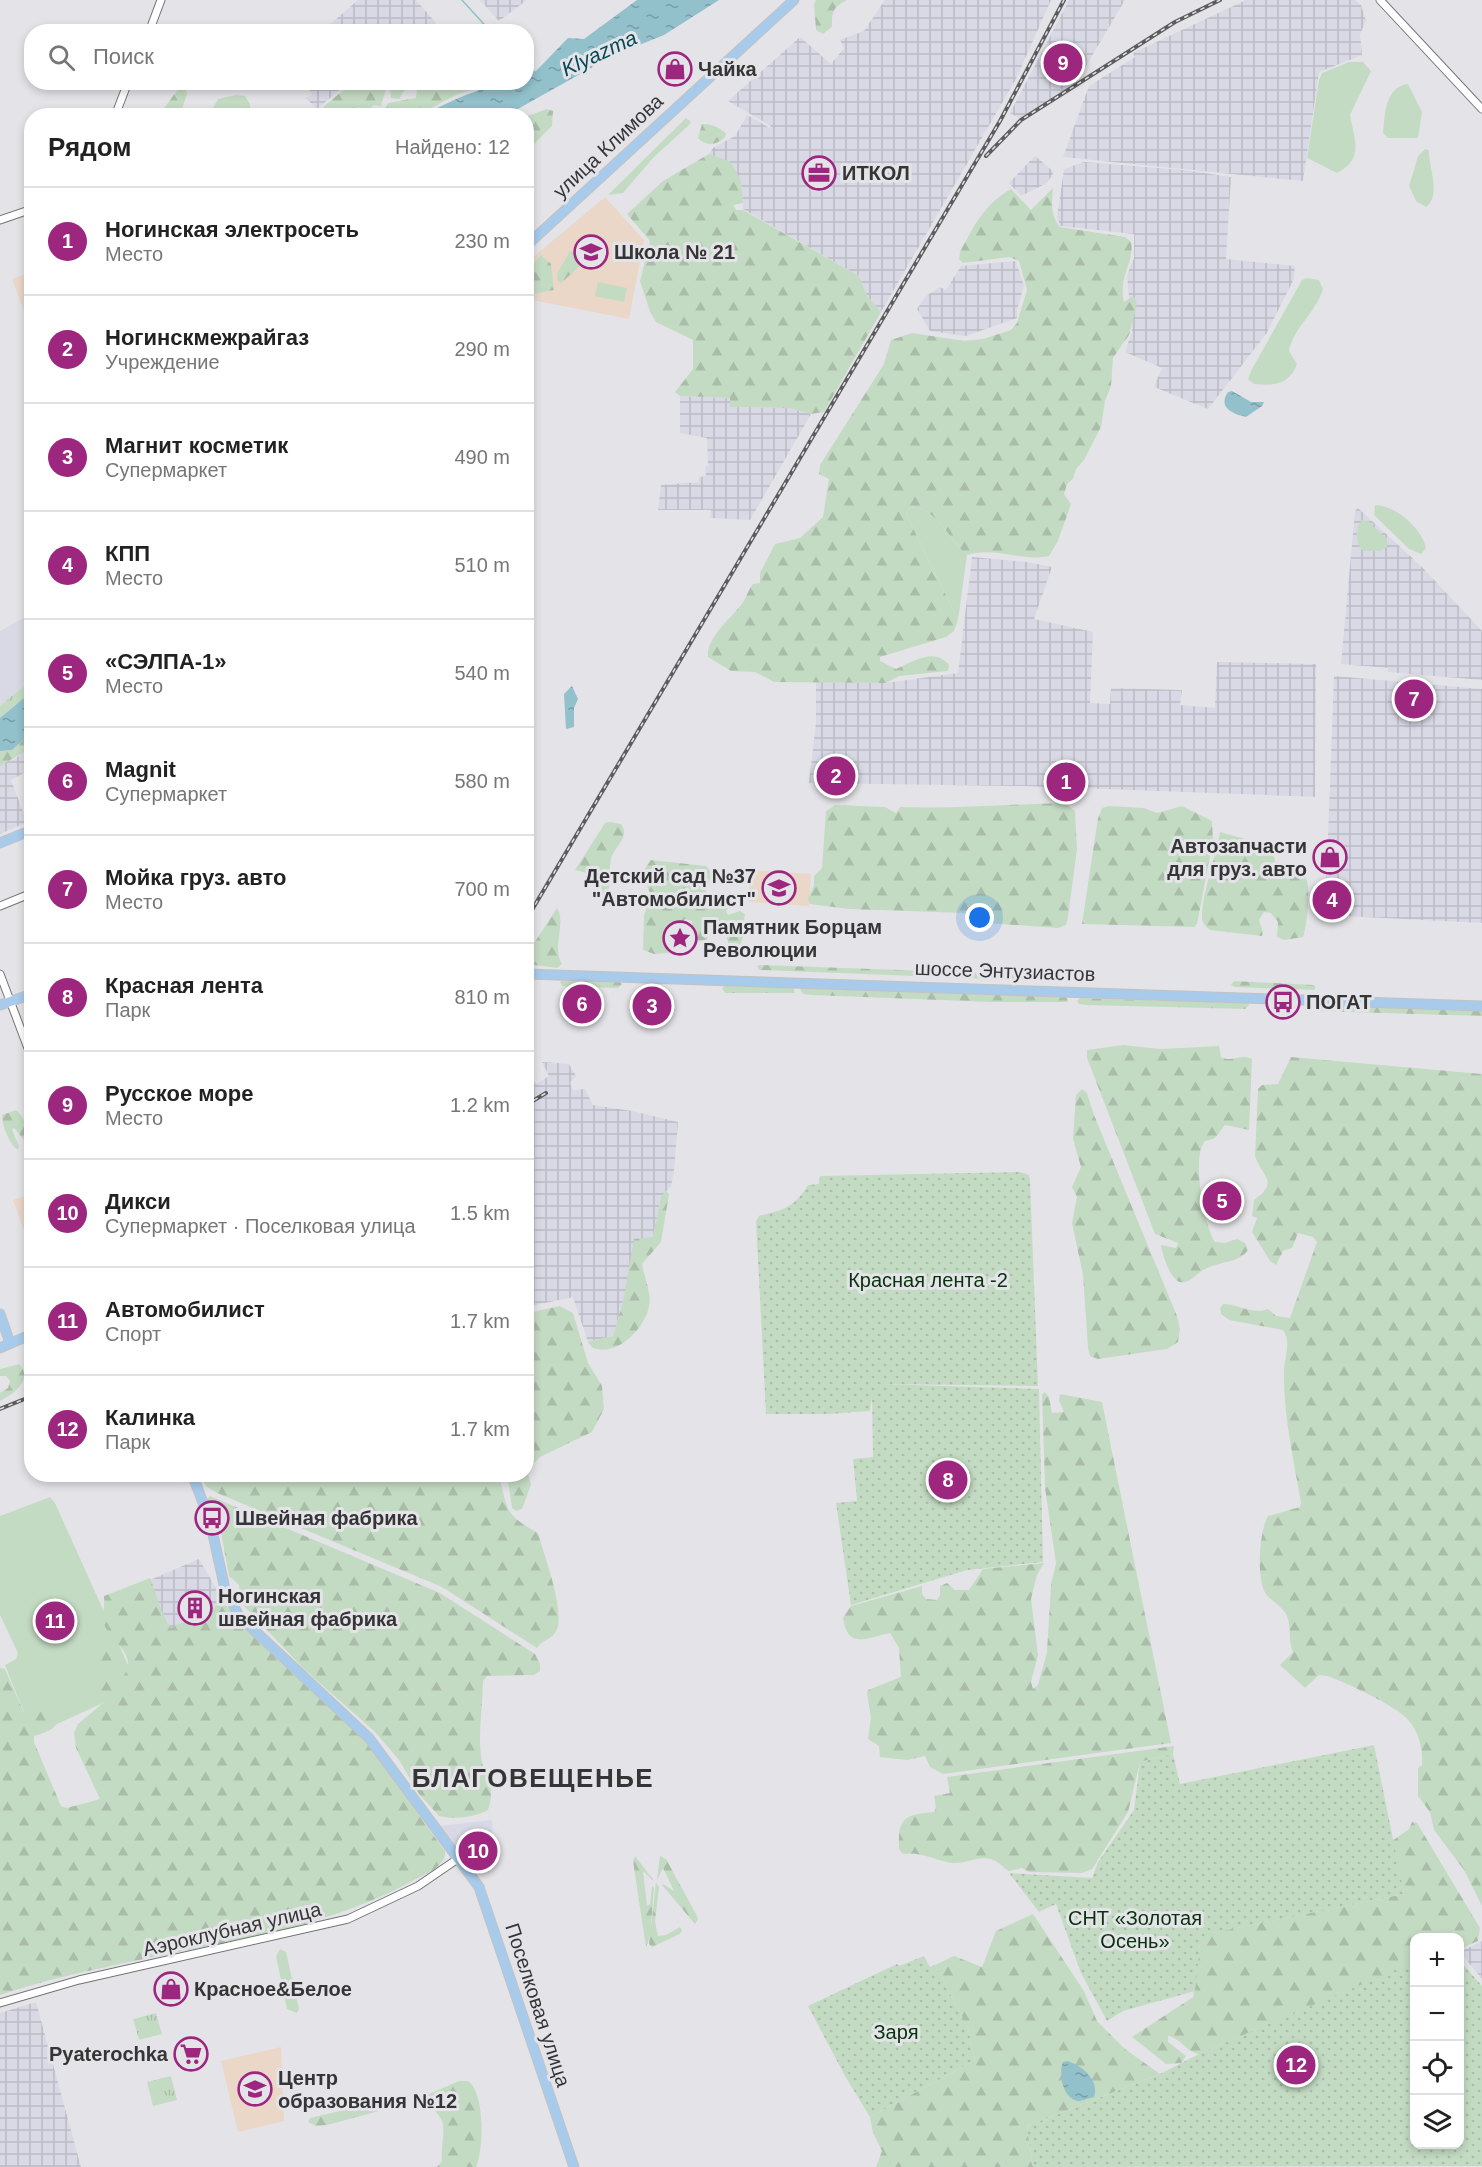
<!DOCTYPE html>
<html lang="ru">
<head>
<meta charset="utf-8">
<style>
	body { margin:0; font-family:Arial,sans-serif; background:#f6f6f6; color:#222 }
	.controls { position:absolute; right:18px; bottom:18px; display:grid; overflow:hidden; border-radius:12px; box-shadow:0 3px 9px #0003 }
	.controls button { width:54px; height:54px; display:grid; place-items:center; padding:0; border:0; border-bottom:2px solid #e0e0e0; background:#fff; color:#222; font:30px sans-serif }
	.you { position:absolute; left:980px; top:918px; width:21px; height:21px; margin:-15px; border:4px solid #fff; border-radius:50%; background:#1a73e8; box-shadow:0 0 0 9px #1a73e833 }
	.badge { display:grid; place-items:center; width:39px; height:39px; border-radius:50%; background:#9d267e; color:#fff; font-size:20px; font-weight:700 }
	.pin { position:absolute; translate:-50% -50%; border:3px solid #fff; box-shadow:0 2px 6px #0006 }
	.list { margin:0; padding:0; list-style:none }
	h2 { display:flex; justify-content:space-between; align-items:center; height:78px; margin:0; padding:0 24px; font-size:26px }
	h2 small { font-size:20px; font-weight:400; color:#767676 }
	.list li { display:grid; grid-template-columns:39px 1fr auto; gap:18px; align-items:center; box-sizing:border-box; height:108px; padding:0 24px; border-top:2px solid #e0e0e0 }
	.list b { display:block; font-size:22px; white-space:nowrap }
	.list p { margin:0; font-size:20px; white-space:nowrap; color:#767676 }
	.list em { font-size:20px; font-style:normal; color:#767676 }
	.icon { flex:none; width:33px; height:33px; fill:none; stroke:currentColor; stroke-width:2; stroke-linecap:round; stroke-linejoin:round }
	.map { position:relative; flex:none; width:1482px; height:2167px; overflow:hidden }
	.search { position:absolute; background:#fff; box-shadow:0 3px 9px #0003; left:24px; top:24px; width:510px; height:66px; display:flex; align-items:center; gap:15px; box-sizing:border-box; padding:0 21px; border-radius:24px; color:#767676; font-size:22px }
	.panel { position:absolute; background:#fff; box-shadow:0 3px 9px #0003; left:24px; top:108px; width:510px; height:1374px; border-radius:24px }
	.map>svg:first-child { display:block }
	.built { fill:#d8d9e4 }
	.industrial { fill:url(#industrial-grid) }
	.education { fill:#ead7c8 }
	.grass { fill:#c4dbc3 }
	.forest { fill:url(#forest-firs) }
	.park { fill:url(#park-tufts) }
	.garden { fill:url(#garden-dots) }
	.water { fill:url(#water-ripples) }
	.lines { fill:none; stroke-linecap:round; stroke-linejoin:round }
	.stream { stroke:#92c0cb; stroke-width:1.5 }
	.minor-casing { stroke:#737377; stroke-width:9 }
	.major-casing { stroke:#c2c2c3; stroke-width:11 }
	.minor { stroke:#fff; stroke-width:7 }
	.major { stroke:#a8cbec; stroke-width:9 }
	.rail-casing { stroke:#5c5c5e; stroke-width:4 }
	.rail { stroke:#e4e4e8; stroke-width:1.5; stroke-dasharray:4.5; stroke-linecap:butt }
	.labels { text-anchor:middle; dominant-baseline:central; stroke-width:6; stroke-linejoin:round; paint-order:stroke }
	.poi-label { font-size:20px; font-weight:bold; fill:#353537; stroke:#e4e4e8; text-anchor:start }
	.street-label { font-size:20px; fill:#353537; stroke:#e4e4e8 }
	.park-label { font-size:20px; fill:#06330c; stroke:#e4e4e8 }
	.water-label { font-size:21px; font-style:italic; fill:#044956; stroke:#e4e4e8 }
	.district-label { font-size:26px; font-weight:bold; letter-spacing:1.5px; fill:#353537; stroke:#e4e4e8 }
</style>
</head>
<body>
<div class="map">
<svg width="1482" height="2167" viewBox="0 0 1482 2167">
	<defs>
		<pattern id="industrial-grid" width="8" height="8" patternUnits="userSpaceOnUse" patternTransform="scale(1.5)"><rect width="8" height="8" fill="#d8d9e4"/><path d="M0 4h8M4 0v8" fill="none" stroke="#babbc4"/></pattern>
		<pattern id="forest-firs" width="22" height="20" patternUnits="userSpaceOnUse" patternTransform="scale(1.5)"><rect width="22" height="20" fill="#c4dbc3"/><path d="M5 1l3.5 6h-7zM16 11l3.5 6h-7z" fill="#a9bda8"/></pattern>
		<pattern id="park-tufts" width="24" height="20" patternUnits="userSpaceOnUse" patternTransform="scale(1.5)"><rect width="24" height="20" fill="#c4dbc3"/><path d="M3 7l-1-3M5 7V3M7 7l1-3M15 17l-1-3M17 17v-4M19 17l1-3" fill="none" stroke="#a9bda8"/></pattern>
		<pattern id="garden-dots" width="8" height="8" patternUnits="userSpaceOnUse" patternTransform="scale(1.5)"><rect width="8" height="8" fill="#c4dbc3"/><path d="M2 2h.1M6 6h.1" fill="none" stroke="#a9bda8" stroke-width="1.8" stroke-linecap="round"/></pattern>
		<pattern id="water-ripples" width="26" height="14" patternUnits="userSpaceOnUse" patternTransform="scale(1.5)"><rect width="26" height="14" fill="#92c0cb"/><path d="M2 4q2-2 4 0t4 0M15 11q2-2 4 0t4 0" fill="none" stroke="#789da6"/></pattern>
	</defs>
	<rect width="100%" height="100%" fill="#e4e4e8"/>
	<path class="built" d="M31,614V680L0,706V631Z
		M492,1820L495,1865L475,1876L439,1826Z"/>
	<path class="industrial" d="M358,0H416L436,23L425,32L334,31L328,26Z
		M480,0H527L499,21Z
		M885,0H1051L1016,79L881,312L867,296L859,276L743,209L741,181L709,154L713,148L735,136L747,115L770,128L771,126L728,101L800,37L831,64L844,48L840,40L864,31Z
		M1069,0H1125L1076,83L1020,119L1010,113Z
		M1246,0H1355L1361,5L1366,21L1360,34L1362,55L1319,72L1303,181L1063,157L1089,86L1135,57L1133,53Z
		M306,83H348L317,109L306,98L312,95Z
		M1035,156L1054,172L1047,183L1021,196L1009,183Z
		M1084,162L1184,170L1231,177L1226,259L1295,266L1294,279L1266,334L1208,409L1154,387L1162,368L1125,352L1132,331L1127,275L1134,258V234L1060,226L1057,217L1064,169Z
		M1016,261L1024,286L1017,310V318L966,336L930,331L917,309L926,296L940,287L946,290L961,266Z
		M680,396L730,398L731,407L790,408L811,414L750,520L710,518L711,510H658L661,485L699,482V477L706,476L705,466H708L707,438L680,433Z
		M1358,508L1422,567L1482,631V680L1388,672V668L1341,664L1355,511Z
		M972,557L1027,562L1052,567L1034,619L1093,632L1090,703L1110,704L1111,688L1182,690L1180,705L1215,708L1217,662L1316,664L1315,797L1024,786L809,783L816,722V682L886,683L958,673Z
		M1334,676L1482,689V923L1325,915Z
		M31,745V769L11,780L27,822L0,834V760H14Z
		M542,1062L569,1064L576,1076L570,1083L573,1090L585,1089L593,1105L632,1111L678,1122L674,1171L671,1186L661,1197L653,1237L623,1302L613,1336L588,1342L573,1297L527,1307V1073L536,1084L549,1076Z
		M199,1559L227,1607L170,1635L145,1582Z
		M1482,1941V1979L1460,1952Z
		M36,2002L81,2167H0V2013Z"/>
	<path class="education" d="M605,197L644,240L629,319L527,299L526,263Z
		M31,272H32L31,330L12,279Z
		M750,870L811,874L809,906L748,902Z
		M31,1194H32L31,1250L13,1200Z
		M281,2047L284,2121L238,2132L221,2061Z"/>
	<path class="grass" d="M1349,62H1363L1371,71L1350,115C1354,139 1365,159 1337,173L1307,158L1319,80L1322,73Z
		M1408,84L1422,112L1418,138H1388L1383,133C1385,114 1385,87 1408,84Z
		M236,95L245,96L250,104V115H209L218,99Z
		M1425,149L1429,150C1428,166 1442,195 1426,207L1416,201L1409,186L1418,156Z
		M1307,278L1319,280L1323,289C1316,313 1293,328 1289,351L1297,364C1289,385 1274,386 1254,384L1248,379L1252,369L1302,280Z
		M598,282L627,288L624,302L595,296Z
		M1375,505C1395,505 1422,528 1426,548L1421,554L1409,549L1374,515Z
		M910,507C939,509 947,538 967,555L958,620L909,520L906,513Z
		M1362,520L1368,521L1387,539V547L1380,551H1363C1355,542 1355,529 1362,520Z
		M50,1497L55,1503L138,1687L33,1735L5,1665L16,1659L18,1653L0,1615V1516Z
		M280,1949L286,1952L299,2009L297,2013L287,2009L276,1956Z"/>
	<path class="forest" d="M816,0H847C832,8 832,12 832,27L823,34L816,30L814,4Z
		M352,83H391L394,89L401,83L405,85L411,83L412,85L403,92L399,99L391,98L390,90L386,89L381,106L374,105L365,112L348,108L343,115H329L323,107Z
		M424,83H442L444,86L448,83H497L458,94L418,115H382L388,103L416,98L417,89H422Z
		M179,88L186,90L187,94L180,115H159Z
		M547,109L553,111L552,126L527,151V116Z
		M686,118L691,122L689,125L654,157L623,193L608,195Z
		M702,124C712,124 718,127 726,133L725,137C717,145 706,147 698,138Z
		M709,154L731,162L741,181L743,203L733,205L736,210H743L859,276L867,296L881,312L824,412L811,414L790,408L730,407V398L680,396L675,392L693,369V340L656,322L650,312L640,281L650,241L627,214L663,181Z
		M1053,188C1052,202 1050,215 1060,227L1125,237L1131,242C1135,262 1118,276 1124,302L1131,297L1135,298L1137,304L1129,335L1113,358L1111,386L1105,401L1101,427L1084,460L1076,469L1073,479L1067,484L1064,494L1071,504L1058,541L1049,556C1022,562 994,546 967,555C947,538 939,509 910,507L906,513L909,520L958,620L954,631L946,637L880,657V661L896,669C914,661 935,647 949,665L948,671L899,676L886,683L774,682L755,672L731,671L708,657C706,638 730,619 741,605C746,599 748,590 753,584L760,583V573L775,544L800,538L823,517L829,479L819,474L820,465L884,364L891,340L912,333L964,341L983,339L1011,330L1017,323L1027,290L1019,261L1009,257L963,263L959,259L960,252C974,226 984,204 1011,189L1031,210Z
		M570,251L587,255L588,259L561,283L558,281L557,274Z
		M541,255L551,264L554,290L534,294L527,291V271Z
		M31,733V748L0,766V751L12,750Z
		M1065,803L1075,811L1077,849L1068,917L1066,925L1058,928L974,922L969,920L964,913L849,909L810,904L808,899L814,885V876L822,868L826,811L835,805L885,807L896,813L900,807C955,809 1010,804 1065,803Z
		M1109,806L1144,808L1157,813L1182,806L1212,821L1213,841L1197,924L1194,927L1082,924L1098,818L1102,808Z
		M610,822L621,824C631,838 614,846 611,859C608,872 613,886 605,897L597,895L598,876L575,870L605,823Z
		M1220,832L1266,845L1273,853L1279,876H1305C1312,886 1307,925 1303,937L1284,940L1277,937L1278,922L1271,913L1264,912L1259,920L1263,932L1262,936L1210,930C1206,927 1203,924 1202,919C1201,897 1216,856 1220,832Z
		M651,860L706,866L712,873L704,898L708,906L718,904L723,897L731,893L733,898L726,911L728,915L740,911L745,914C742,927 747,940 736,949L729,948L725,928L719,926L713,929L706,941L691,940L692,921L685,919L672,930L669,953L654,954L643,950L644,915L651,896L642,873Z
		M557,908C567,924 551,947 562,964L557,968L527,964V954Z
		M761,965L1065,976L1068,978L1066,982L759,970L757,966Z
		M563,980L618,981L622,984L618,988L562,986L560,982Z
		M1234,981L1313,985L1316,987L1314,990L1235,987L1231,985Z
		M725,985L793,987L795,993H725L722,988Z
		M803,987L1066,996L1068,1002H992L811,995L803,994L800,989Z
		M1080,998L1248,1003L1249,1005L1245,1009L1086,1005L1079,1004L1077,1001Z
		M1315,1004L1482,1009V1016L1316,1011L1314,1009Z
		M1123,1045L1160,1049L1219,1046L1221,1057C1231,1063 1241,1053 1252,1059L1249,1130L1225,1125C1217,1134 1219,1139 1205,1141C1191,1156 1204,1226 1215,1242L1225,1243L1237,1239L1245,1243L1248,1250C1239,1263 1218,1262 1205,1269C1197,1273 1190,1284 1180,1282C1170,1279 1162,1254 1161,1245L1176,1248L1178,1243L1155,1234L1087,1058V1050Z
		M1291,1057L1482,1074V1906L1464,1870L1434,1830L1430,1812L1418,1796V1768L1422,1765C1423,1750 1419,1732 1409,1721C1397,1706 1345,1682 1327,1676L1319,1675L1305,1688L1280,1665L1293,1652C1288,1641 1291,1630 1288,1619C1285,1608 1273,1603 1266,1594C1256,1580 1259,1531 1268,1516L1300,1507L1301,1503C1294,1460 1283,1415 1284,1371C1284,1357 1292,1343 1283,1330L1229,1320L1221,1314L1220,1308L1223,1304C1239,1304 1252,1315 1268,1309L1276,1316L1290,1318L1317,1242L1313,1237L1298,1233L1292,1248L1283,1251L1276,1265L1270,1261L1252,1232L1257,1218L1252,1216L1254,1200C1280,1182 1262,1177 1255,1156L1258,1089L1262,1085L1278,1084Z
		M1082,1089L1087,1093L1094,1115L1177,1316L1180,1329L1178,1342L1167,1349L1098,1359L1090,1356L1088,1348L1083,1275L1072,1223L1077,1197L1072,1187L1081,1167L1073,1139L1076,1095Z
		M16,1110C25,1117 32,1136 30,1147L14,1128L12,1130L19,1146L18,1150C9,1144 2,1125 2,1115Z
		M666,1191L669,1194L661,1242L642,1264C644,1276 652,1295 649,1306C645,1328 618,1357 593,1348L588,1342L613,1336L623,1302L634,1239L653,1237L661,1197Z
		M560,1306L573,1313L588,1363L602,1386L604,1409L592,1432L540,1457L530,1467L528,1473L531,1485L522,1509L516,1511L512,1508L507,1475L526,1474L527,1313Z
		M19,1364C34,1379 13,1395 0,1401V1393L8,1388L10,1381L6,1376H0V1369Z
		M1045,1392L1049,1397L1052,1413L1064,1412L1059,1400L1060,1394L1102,1402L1171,1743L943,1774L930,1767L925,1756L907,1760L880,1757L879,1746L868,1739L871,1718L867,1693L868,1690L901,1677L899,1648L890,1633C868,1637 848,1651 843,1618L851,1606L922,1586V1594L926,1599L937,1600L940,1595V1586L947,1583L955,1590H969L983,1569L1044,1563L1037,1575L1031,1599L1038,1655L1031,1682L1033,1689L1038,1685L1047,1652L1051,1584L1056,1563L1045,1488L1042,1394Z
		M199,1475H499C508,1511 504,1514 538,1533C543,1552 568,1617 555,1633C550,1640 541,1641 537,1648L442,1587L217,1493L207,1487Z
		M210,1496L440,1593L535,1654L540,1664V1671L534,1675L487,1676L483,1681C483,1706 478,1731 481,1756C484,1781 497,1781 488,1810C476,1817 454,1820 439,1816L419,1794L399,1760L375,1732L305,1670L240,1602L239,1585L229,1576L220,1527L207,1499Z
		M150,1578C157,1595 161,1614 171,1628L221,1604C233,1607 252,1634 263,1645C293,1675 329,1701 357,1732C390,1769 415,1812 445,1851V1856C440,1869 426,1874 414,1880C318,1933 207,1944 102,1968C67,1975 33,1984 0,1995V1668L5,1669L24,1713C35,1716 44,1707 54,1710C65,1727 47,1732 34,1736V1742L61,1806L67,1808L100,1799L76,1748L74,1733L78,1724L103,1703L96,1667L100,1652L106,1648L113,1651L116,1679L120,1680C144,1656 108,1642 104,1623C102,1613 105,1606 104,1596Z
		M1174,1746L1173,1754L1140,1762L1128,1812L1092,1869L1082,1873L1029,1872L1022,1868L1009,1871C1001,1867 1000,1861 990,1859C977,1856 966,1864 953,1863C936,1861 920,1851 903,1854L899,1849C898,1818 903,1815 934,1812L936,1808L934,1796L950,1793L947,1777Z
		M1412,1822L1417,1823L1480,1928L1478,1941L1460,1949V1938H1414V1963L1199,2054C1186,2052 1181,2038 1168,2036V2042L1186,2056L1181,2063L1166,2064L1132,2037L1193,1997L1200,1945L1211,1933L1404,1894L1392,1841L1409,1829Z
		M635,1856L654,1881L643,1871L647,1906L650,1904L652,1886L654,1888L650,1936L646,1947L633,1861Z
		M660,1856L666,1859L696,1914L698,1919L695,1924L662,1885L663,1884L674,1891L663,1868L657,1880Z
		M656,1883L659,1887L655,1922L658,1936L666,1935L680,1927L682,1930L680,1934L652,1947L649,1944Z
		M1033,1914L1084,1991L1097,2021L1125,2049L1160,2074L1027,2126L1033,2167H876L882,2151L873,2133L870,2117L975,2060L968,2028L935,1965L954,1956L982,1967L996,1931Z
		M459,2081H468C485,2092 484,2149 476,2167H437L442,2161C440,2148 446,2131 442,2121C437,2111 428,2106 429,2094Z
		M407,2095L409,2101L398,2106L327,2125L316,2126L308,2122L310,2118Z"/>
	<path class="park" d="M31,680V692L0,718V706Z
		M156,2013L162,2034L139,2040L133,2019Z
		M171,2076L177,2100L153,2106L147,2082Z"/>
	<path class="garden" d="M1020,1172L1029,1175L1030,1180L1038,1386L880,1384L1039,1389L1043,1562L967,1570L851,1605L836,1503L857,1501L853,1459L873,1457L872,1397L870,1411L829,1414H766L756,1221L759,1216C783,1210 794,1208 808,1185L819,1184L820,1176Z
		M1374,1745L1404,1894L1212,1933L1200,1945L1195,1991L1123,2011L1107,2021L1081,1973L1056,1904L1039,1912L1009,1873L1092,1878L1098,1862L1134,1810L1140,1762L1173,1754L1180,1784Z
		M924,1956L930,1967L935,1965L968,2028L975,2060L870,2117L845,2076L808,2006L897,1964L899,1966Z
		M1460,1961L1482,1986V2166L1033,2167L1027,2126L1160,2074L1199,2054L1414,1962V2144H1460Z"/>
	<path class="water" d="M637,0H719L664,35L614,55L507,115H423C457,98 489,82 526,82L527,69L536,71L568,38L584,39Z
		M1232,391L1251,402H1264L1262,406L1246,417C1234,414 1217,408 1228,392Z
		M572,686L578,699L574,708V727L566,729L564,694Z
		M31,692V733L12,750L0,751V718Z
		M1068,2061C1082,2066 1100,2080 1094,2097C1089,2098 1084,2100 1080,2101C1063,2101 1058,2073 1063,2062Z"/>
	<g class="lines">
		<path class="stream" d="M462,0L491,32"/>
		<defs>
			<path id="minor" d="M1380,0L1482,109
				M149,32L161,0
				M115,116L128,82
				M0,220L32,209
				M0,906L32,893
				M0,974L32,1059
				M0,2003L79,1980L348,1919L418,1886L459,1858"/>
			<path id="major" d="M526,246L794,0
				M0,843L32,830
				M526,974L1482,1006
				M0,1005L32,994
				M0,1314L10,1343
				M0,1348L32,1334
				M192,1474L210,1521L225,1589L239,1616L369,1738L479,1887L574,2167"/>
		</defs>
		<use href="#minor" class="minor-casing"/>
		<use href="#major" class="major-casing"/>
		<use href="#minor" class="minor"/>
		<use href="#major" class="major"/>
		<defs>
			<path id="rail" d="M986,156L1021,120L1175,22L1220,0
				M526,920L1000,121L1064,0
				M526,1105L546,1093
				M0,1409L32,1396"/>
		</defs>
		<use href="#rail" class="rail-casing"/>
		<use href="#rail" class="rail"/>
	</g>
	<defs>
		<symbol id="shop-ring" viewBox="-11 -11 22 22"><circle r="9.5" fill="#e4e4e8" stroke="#9d267e" stroke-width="1.5"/><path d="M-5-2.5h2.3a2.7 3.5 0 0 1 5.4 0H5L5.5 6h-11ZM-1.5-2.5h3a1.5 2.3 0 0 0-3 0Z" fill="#9d267e"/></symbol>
		<symbol id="office-ring" viewBox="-11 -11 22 22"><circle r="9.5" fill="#e4e4e8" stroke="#9d267e" stroke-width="1.5"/><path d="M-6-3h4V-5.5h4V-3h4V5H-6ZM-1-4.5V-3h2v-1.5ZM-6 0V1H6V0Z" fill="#9d267e"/></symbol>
		<symbol id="school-ring" viewBox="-11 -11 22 22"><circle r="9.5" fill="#e4e4e8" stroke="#9d267e" stroke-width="1.5"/><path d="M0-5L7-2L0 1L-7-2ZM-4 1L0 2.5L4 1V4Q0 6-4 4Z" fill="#9d267e"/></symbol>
		<symbol id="sight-ring" viewBox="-11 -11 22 22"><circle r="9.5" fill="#e4e4e8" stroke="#9d267e" stroke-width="1.5"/><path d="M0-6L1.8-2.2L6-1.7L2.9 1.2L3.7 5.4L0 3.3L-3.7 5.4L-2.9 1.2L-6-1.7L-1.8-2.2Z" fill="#9d267e"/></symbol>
		<symbol id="bus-ring" viewBox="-11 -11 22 22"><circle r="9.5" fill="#e4e4e8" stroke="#9d267e" stroke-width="1.5"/><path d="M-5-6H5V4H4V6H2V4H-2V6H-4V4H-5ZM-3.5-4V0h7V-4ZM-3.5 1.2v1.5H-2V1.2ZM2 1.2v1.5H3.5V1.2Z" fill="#9d267e"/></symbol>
		<symbol id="building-ring" viewBox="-11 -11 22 22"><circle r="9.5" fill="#e4e4e8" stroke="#9d267e" stroke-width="1.5"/><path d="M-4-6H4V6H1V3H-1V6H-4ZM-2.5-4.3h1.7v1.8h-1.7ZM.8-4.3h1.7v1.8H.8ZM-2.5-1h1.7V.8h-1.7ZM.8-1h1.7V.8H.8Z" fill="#9d267e"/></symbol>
		<symbol id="supermarket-ring" viewBox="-11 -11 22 22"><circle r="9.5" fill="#e4e4e8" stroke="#9d267e" stroke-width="1.5"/><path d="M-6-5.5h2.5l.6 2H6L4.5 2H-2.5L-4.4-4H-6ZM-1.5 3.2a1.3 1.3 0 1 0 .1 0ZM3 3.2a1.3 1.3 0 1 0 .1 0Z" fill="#9d267e"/></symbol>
	</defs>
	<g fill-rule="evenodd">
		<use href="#shop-ring" x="656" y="50" width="38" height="38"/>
		<use href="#office-ring" x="800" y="154" width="38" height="38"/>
		<use href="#school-ring" x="572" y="233" width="38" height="38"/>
		<use href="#shop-ring" x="1311" y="838" width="38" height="38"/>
		<use href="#school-ring" x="760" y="869" width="38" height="38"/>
		<use href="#sight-ring" x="661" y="919" width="38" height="38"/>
		<use href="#bus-ring" x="1264" y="983" width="38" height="38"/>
		<use href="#bus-ring" x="193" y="1499" width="38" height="38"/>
		<use href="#building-ring" x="176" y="1589" width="38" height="38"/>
		<use href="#shop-ring" x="152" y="1970" width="38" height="38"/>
		<use href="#supermarket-ring" x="172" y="2035" width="38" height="38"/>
		<use href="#school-ring" x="236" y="2070" width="38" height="38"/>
	</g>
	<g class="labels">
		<g class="poi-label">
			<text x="698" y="69">Чайка</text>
			<text x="842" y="173">ИТКОЛ</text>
			<text x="614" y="252">Школа № 21</text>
			<text x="1307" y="846" text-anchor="end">Автозапчасти<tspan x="1307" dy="23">для груз. авто</tspan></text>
			<text x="756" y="876" text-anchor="end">Детский сад №37<tspan x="756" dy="23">"Автомобилист"</tspan></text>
			<text x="703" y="927">Памятник Борцам<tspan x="703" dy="23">Революции</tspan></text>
			<text x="1306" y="1002">ПОГАТ</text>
			<text x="235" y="1518">Швейная фабрика</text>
			<text x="218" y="1596">Ногинская<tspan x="218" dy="23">швейная фабрика</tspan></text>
			<text x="194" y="1989">Красное&amp;Белое</text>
			<text x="168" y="2054" text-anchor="end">Pyaterochka</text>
			<text x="278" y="2078">Центр<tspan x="278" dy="23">образования №12</tspan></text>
		</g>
		<g class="street-label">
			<text transform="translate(608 146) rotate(-43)">улица Климова</text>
			<text transform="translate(1005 971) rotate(2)">шоссе Энтузиастов</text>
			<text transform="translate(232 1929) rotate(-13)">Аэроклубная улица</text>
			<text transform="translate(538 2005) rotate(72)">Поселковая улица</text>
		</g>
		<g class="park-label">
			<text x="928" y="1280">Красная лента -2</text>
			<text x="1135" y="1918">СНТ «Золотая<tspan x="1135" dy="23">Осень»</tspan></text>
			<text x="896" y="2032">Заря</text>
		</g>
		<g class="water-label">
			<text transform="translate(599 53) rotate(-25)">Klyazma</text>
		</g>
		<g class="district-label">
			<text x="533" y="1778">БЛАГОВЕЩЕНЬЕ</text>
		</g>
	</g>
</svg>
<div class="controls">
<button>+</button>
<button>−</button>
<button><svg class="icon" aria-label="locate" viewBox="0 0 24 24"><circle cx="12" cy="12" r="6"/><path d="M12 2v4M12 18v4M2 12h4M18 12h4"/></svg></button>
<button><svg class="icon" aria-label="layers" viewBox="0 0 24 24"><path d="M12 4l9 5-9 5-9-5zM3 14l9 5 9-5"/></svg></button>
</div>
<div class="you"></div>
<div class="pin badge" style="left:1066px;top:782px">1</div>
<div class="pin badge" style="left:836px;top:776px">2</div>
<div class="pin badge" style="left:652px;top:1006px">3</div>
<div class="pin badge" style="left:1332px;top:900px">4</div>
<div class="pin badge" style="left:1222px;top:1201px">5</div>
<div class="pin badge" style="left:582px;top:1004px">6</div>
<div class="pin badge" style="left:1414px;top:699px">7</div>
<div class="pin badge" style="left:948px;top:1480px">8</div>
<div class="pin badge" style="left:1063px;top:63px">9</div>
<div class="pin badge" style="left:478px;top:1851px">10</div>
<div class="pin badge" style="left:55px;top:1621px">11</div>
<div class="pin badge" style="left:1296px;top:2065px">12</div>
<div class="search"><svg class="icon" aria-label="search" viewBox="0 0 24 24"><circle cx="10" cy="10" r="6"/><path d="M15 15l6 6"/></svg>Поиск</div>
<section class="panel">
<h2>Рядом<small>Найдено: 12</small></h2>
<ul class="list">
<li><span class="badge">1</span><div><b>Ногинская электросеть</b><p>Место</p></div><em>230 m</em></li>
<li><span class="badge">2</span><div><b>Ногинскмежрайгаз</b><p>Учреждение</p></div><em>290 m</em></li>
<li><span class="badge">3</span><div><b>Магнит косметик</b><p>Супермаркет</p></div><em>490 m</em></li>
<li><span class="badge">4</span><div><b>КПП</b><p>Место</p></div><em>510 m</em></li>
<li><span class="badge">5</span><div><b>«СЭЛПА-1»</b><p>Место</p></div><em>540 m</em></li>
<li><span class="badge">6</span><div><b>Magnit</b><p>Супермаркет</p></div><em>580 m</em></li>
<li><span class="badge">7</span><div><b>Мойка груз. авто</b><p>Место</p></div><em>700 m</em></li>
<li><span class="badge">8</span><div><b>Красная лента</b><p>Парк</p></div><em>810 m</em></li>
<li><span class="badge">9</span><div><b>Русское море</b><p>Место</p></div><em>1.2 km</em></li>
<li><span class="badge">10</span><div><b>Дикси</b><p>Супермаркет · Поселковая улица</p></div><em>1.5 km</em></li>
<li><span class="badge">11</span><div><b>Автомобилист</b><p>Спорт</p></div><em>1.7 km</em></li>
<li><span class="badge">12</span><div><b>Калинка</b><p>Парк</p></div><em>1.7 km</em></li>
</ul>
</section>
</div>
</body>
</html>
